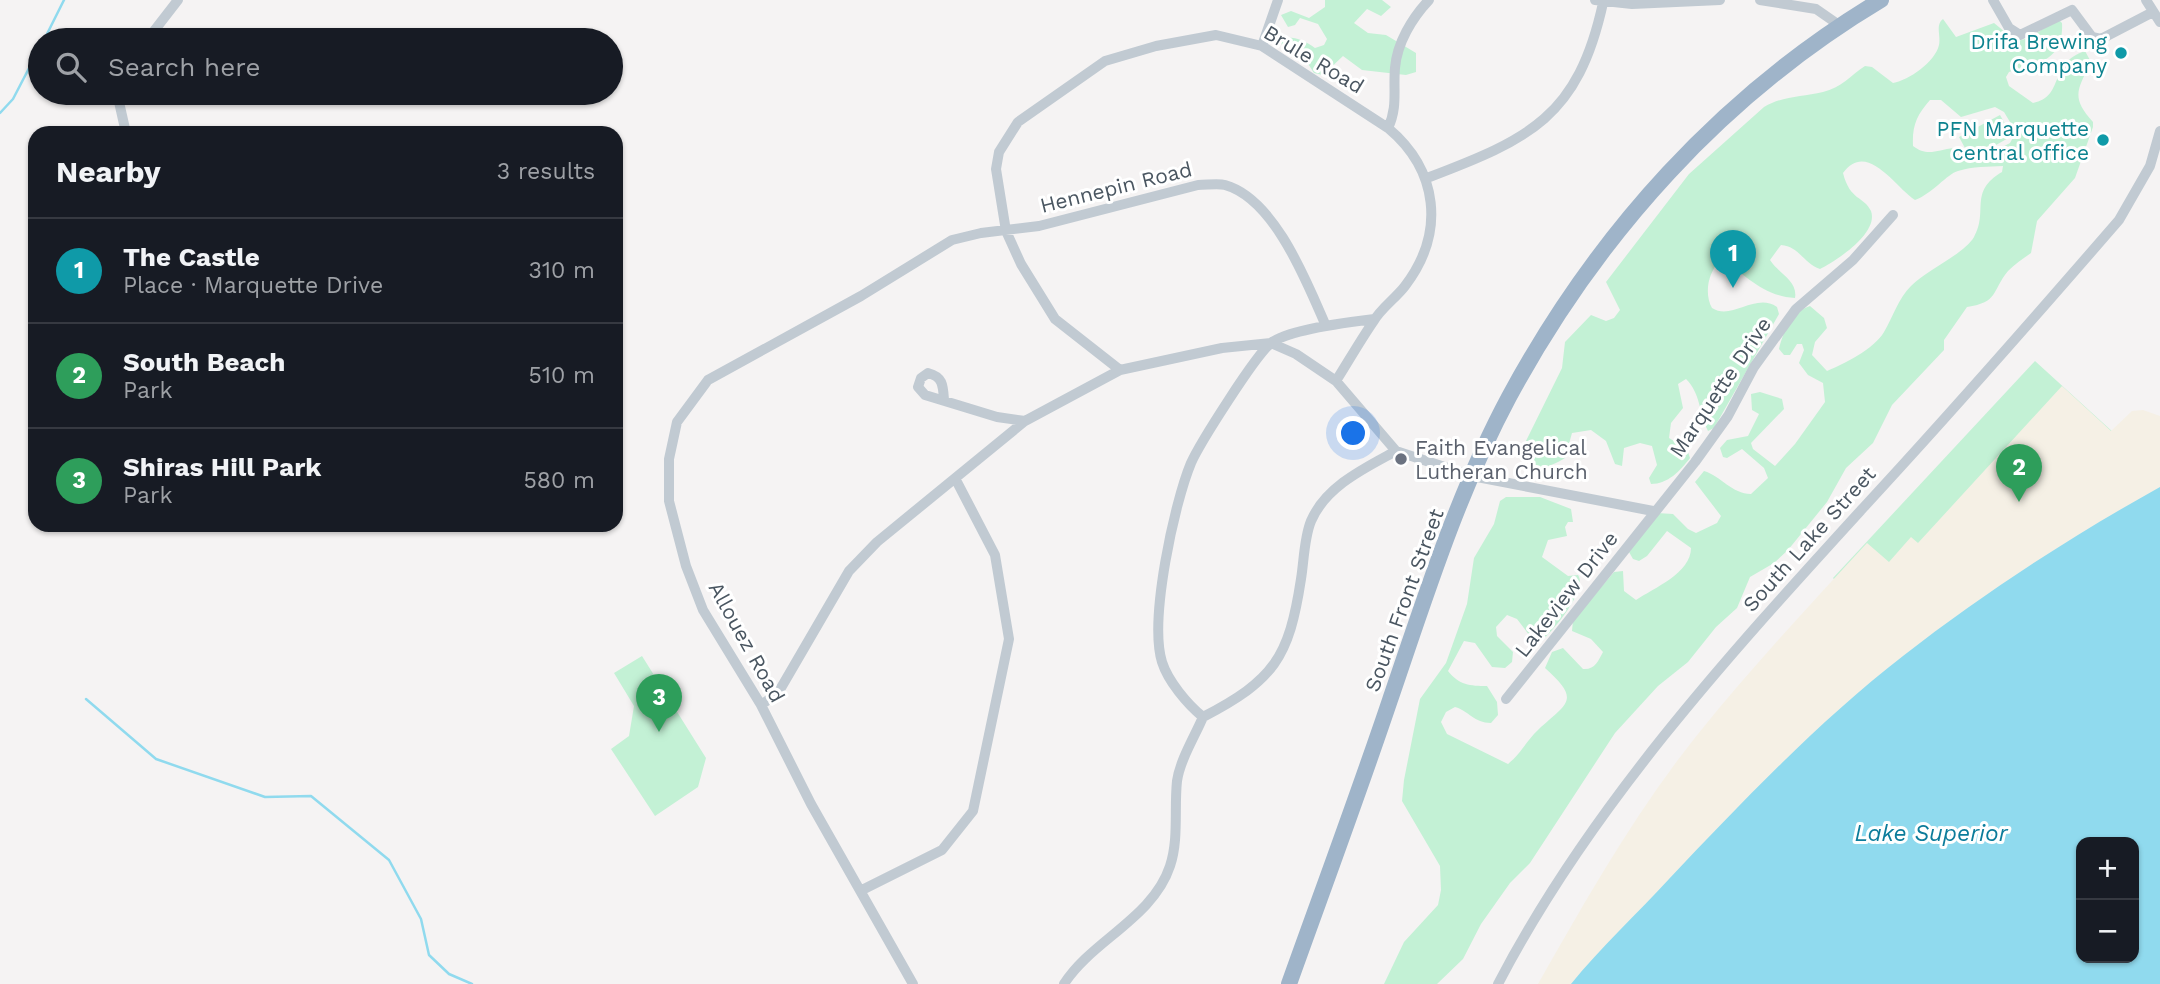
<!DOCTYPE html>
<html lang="en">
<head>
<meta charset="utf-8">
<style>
	body { margin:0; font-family:"Work Sans",sans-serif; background:#20242c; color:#f1f3f6 }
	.controls { position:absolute; right:21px; bottom:21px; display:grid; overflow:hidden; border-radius:14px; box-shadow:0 2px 5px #0004 }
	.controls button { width:63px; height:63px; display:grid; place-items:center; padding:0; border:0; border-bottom:2px solid #363941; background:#171b24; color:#f1f3f6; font:35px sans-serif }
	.you { position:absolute; left:1354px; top:434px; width:24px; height:24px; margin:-18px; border:5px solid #fff; border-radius:50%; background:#1a73e8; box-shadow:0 0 0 10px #1a73e833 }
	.badge { display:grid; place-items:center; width:46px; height:46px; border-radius:50%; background:#1a73e8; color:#fff; font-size:23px; font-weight:700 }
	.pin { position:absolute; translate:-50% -58px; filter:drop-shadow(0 2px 4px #0008) }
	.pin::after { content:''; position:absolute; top:37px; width:24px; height:21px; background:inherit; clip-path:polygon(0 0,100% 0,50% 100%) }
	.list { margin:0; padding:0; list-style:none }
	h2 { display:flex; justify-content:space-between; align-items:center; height:91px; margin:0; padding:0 28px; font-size:30px }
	h2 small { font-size:23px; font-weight:400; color:#9ea1a6 }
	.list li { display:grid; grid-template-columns:46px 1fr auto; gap:21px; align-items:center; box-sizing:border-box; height:105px; padding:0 28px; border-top:2px solid #363941 }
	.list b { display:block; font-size:26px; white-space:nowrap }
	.list p { margin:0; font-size:23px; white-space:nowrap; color:#9ea1a6 }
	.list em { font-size:23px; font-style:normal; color:#9ea1a6 }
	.icon { flex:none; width:38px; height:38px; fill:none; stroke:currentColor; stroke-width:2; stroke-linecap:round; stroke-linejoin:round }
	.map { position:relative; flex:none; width:2160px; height:984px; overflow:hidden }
	.search { position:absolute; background:#171b24; box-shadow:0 2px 5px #0004; left:28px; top:28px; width:595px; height:77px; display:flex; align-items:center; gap:18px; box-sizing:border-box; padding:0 24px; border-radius:38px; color:#9ea1a6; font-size:26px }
	.panel { position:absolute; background:#171b24; box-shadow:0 2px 5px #0004; left:28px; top:126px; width:595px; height:406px; border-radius:21px }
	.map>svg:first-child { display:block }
	.green { fill:#c3f1d5; fill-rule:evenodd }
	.sand { fill:#f5f0e5 }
	.water { fill:#90daee; fill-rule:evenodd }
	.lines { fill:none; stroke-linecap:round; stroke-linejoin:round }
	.stream { stroke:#90daee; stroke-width:2.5 }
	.minor { stroke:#c1cad2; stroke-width:10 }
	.trunk { stroke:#9fb4c9; stroke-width:16 }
	.culture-dot { fill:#0f9aa8; stroke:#fff; stroke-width:2.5 }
	.worship-dot { fill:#6b7280; stroke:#fff; stroke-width:2.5 }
	.labels { text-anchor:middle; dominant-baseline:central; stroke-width:6; stroke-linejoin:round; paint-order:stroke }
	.culture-label { font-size:21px; fill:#0d838f; stroke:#fff; text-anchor:end }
	.street-label { font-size:21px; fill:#4a5661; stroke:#fff }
	.worship-label { font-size:21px; fill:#5b616d; stroke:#fff; text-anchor:start }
	.water-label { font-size:23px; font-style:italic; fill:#0c7c9b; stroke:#fff }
</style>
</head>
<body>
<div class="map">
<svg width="2160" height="984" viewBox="0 0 2160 984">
	<rect width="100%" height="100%" fill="#f5f3f3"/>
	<path class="green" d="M1325,0H1382L1391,7L1381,16L1367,9L1354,23L1368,33L1386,35L1416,53V72L1406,75L1362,70L1343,56L1323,75L1314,73L1305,59L1287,52L1278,39C1292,35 1304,40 1315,48L1324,45L1327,39L1318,24L1300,18L1295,25L1288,27L1281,15L1291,11L1309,18L1325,7Z
		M1943,19L1956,37L1994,23L2016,41C2031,40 2044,26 2059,20L2062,23C2064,61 2038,63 2009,72L2006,77L2009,86L2033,103C2065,97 2048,63 2085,51L2091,62C2078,89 2070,97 2093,122V127L2075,178L2037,221L2031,253C2024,258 2015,264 2008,271C1991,292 1999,302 1967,307L1944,340V350L1892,405L1873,443L1846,468L1827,502L1788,550L1774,563L1750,577L1737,608L1716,627L1688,662L1658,686L1615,733L1530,863L1510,883L1481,924L1463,959L1437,984H1384L1404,942L1438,905L1441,890L1440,866L1402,801L1404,780L1420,699L1446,663L1467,604L1474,558L1494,524L1500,501L1506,497H1540L1571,509L1573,522H1568L1565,527L1567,536L1548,540L1542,557L1568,576L1578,575C1588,589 1554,630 1542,640H1533L1517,619L1507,615L1496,627L1497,636L1513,652L1512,662L1505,668L1492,667L1475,643L1464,641L1448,671C1459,685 1470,686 1487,686L1497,702L1498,715L1491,723C1474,723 1469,711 1455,707L1446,712L1441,722L1447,734L1508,764C1521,754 1526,741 1538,730C1567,703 1582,701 1545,668L1552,652L1563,648L1583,669C1595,670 1598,661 1603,652L1591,639L1572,631L1573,620L1614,572L1623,571L1624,591L1636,600C1654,588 1691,573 1691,548L1667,531L1647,556L1639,561L1633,559L1629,552L1657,513L1673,514L1688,529L1696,533L1717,523L1721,516L1695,482L1704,471C1721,476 1732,494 1751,494L1768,478L1764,468L1742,449L1727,458L1723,457L1720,448L1727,440L1748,436L1759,414L1752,410L1751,394L1760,392L1782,399L1784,409L1751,443L1753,449L1775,466L1795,444L1825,402L1823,383L1808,375L1799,363L1804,350L1802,344H1797L1790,355H1784L1779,349C1783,332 1792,312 1810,306L1824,318L1827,328L1815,342L1812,355L1827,371C1844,364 1874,349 1884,332C1893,317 1898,299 1911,286C1927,270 1964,254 1974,237C1989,211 1968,192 2002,172L2003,166C1988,167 1973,166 1958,171C1947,174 1932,194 1915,200C1895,187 1867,140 1843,173C1850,201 1864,196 1871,211C1879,233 1836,261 1820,269C1804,264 1799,246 1781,245L1770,260C1779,274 1798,281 1795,298C1758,295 1749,274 1720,261C1708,272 1704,294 1712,308C1732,321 1755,292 1777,307L1779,314L1714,428L1708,431C1699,413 1701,394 1686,379L1678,384L1683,408L1671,423L1669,438L1687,449L1690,458C1680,471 1668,484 1651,484L1649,478L1657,465L1652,446L1640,443L1624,448L1622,466L1615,464L1606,441L1591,430L1572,433L1565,458C1548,468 1535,473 1522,456L1524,445L1562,368L1565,342L1591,315L1606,321L1614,318L1620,310L1606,282L1689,174L1764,107C1782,96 1802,97 1823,92C1841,88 1851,75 1865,66L1872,67L1893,83C1909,80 1935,62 1939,45C1941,35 1935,25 1943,19ZM1930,100H1941L1961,117L1995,107L2004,112L2016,132L2010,143L1974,162L1954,148C1937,150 1927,157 1913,146C1912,125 1917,115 1930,100Z
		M2000,115L2012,136L1971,159L1959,137Z
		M2035,361L2148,464L1901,658L1833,578Z
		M642,656L706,758L698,787L655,816L611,749L629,736L634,706L614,673Z"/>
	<path class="sand" d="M2062,386L2111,431L2132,411L2143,410L2160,416V628L1692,984H1538C1587,898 1636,811 1698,734C1751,668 1810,605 1867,543L1889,562L1911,537L1918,543Z"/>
	<path class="water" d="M2160,487V984H1571C1601,947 1637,914 1669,879C1742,802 1819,721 1903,656C1984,593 2070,537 2160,487ZM2081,842H2134V958H2081Z"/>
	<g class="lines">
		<path class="stream" d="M44,40L64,0
			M0,113L13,99L40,47
			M86,699L156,759L265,797L311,796L389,860L421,919L429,955L449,974L472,984"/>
		<path class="minor" d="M1595,0L1632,4L1720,0
			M1760,0L1816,9L1839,25
			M1993,0L2009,28L2020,35L2072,10L2092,37L2101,39L2153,12
			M2146,0L2160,22
			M147,40L178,0
			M1262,46L1278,0
			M120,93L119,102L126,133
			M1427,178C1530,139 1578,117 1603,3
			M1120,370L1055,319L1021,264L1006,231L996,169L999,152L1018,122L1105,61L1156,46L1216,35L1262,46L1388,128
			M1336,381C1348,362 1360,341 1373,322C1381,308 1396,298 1405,286C1446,232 1438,170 1388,128C1398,107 1393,90 1395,68C1397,43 1412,18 1429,0
			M944,400C943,385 943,377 928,373L921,378L918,387L925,395L997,417L1025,421
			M1506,699L1695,462L1728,416L1754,367L1796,309L1853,260L1893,215
			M761,705L778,693L849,571L877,542L1025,421L1120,370L1222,348L1271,343L1296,354L1336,381L1396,451L1472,476L1653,511
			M1203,717C1187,704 1168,681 1162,662C1149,620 1174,504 1191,463C1200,443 1255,356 1271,343C1289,329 1350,322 1374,319
			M862,890L942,850L973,811L1009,639L995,555L956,480
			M913,984L811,804L761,705L703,610L686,566L669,501V459L677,422L708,380L861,296L952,240L981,233L1039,226L1198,185C1207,185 1218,183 1225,185C1275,199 1307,283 1326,326
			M1064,984C1091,941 1153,918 1170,866C1179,839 1174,809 1177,781C1180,760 1195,736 1203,717C1274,680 1289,658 1301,579C1304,561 1304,538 1311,521C1326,486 1365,468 1396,451
			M1498,984C1590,807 1729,655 1863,508C1950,414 2035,317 2119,220L2150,166L2160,131"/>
		<path class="trunk" d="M1289,984C1323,889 1358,795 1390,700C1425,598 1458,492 1509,397C1597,234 1722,95 1881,0"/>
	</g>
	<g class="culture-dot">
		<circle cx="2121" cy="53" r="7"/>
		<circle cx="2103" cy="140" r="7"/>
	</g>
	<circle class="worship-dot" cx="1401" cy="459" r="7"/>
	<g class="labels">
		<g class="culture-label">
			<text x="2107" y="41">Drifa Brewing<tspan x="2107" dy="24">Company</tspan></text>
			<text x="2089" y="128">PFN Marquette<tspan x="2089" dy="24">central office</tspan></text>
		</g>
		<g class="street-label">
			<text transform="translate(1314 59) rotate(31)">Brule Road</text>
			<text transform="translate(1116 187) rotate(-14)">Hennepin Road</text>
			<text transform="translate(1720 387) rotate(-56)">Marquette Drive</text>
			<text transform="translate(1809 539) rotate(-48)">South Lake Street</text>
			<text transform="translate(1566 594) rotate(-52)">Lakeview Drive</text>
			<text transform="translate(1404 600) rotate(-70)">South Front Street</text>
			<text transform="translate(747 642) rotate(61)">Allouez Road</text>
		</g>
		<g class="worship-label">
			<text x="1415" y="447">Faith Evangelical<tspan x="1415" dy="24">Lutheran Church</tspan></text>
		</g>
		<g class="water-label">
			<text x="1931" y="833">Lake Superior</text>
		</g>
	</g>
</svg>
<div class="controls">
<button>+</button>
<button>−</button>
</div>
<div class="you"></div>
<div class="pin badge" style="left:1733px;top:288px;background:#0f9aa8">1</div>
<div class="pin badge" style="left:2019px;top:502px;background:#2e9e5b">2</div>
<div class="pin badge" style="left:659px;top:732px;background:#2e9e5b">3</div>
<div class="search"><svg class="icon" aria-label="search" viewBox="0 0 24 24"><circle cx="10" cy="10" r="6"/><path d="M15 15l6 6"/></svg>Search here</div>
<section class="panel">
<h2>Nearby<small>3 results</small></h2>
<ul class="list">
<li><span class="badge" style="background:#0f9aa8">1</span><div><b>The Castle</b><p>Place · Marquette Drive</p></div><em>310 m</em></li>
<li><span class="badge" style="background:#2e9e5b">2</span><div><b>South Beach</b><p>Park</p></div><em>510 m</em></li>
<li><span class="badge" style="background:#2e9e5b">3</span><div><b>Shiras Hill Park</b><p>Park</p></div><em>580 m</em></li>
</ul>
</section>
</div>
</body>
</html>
